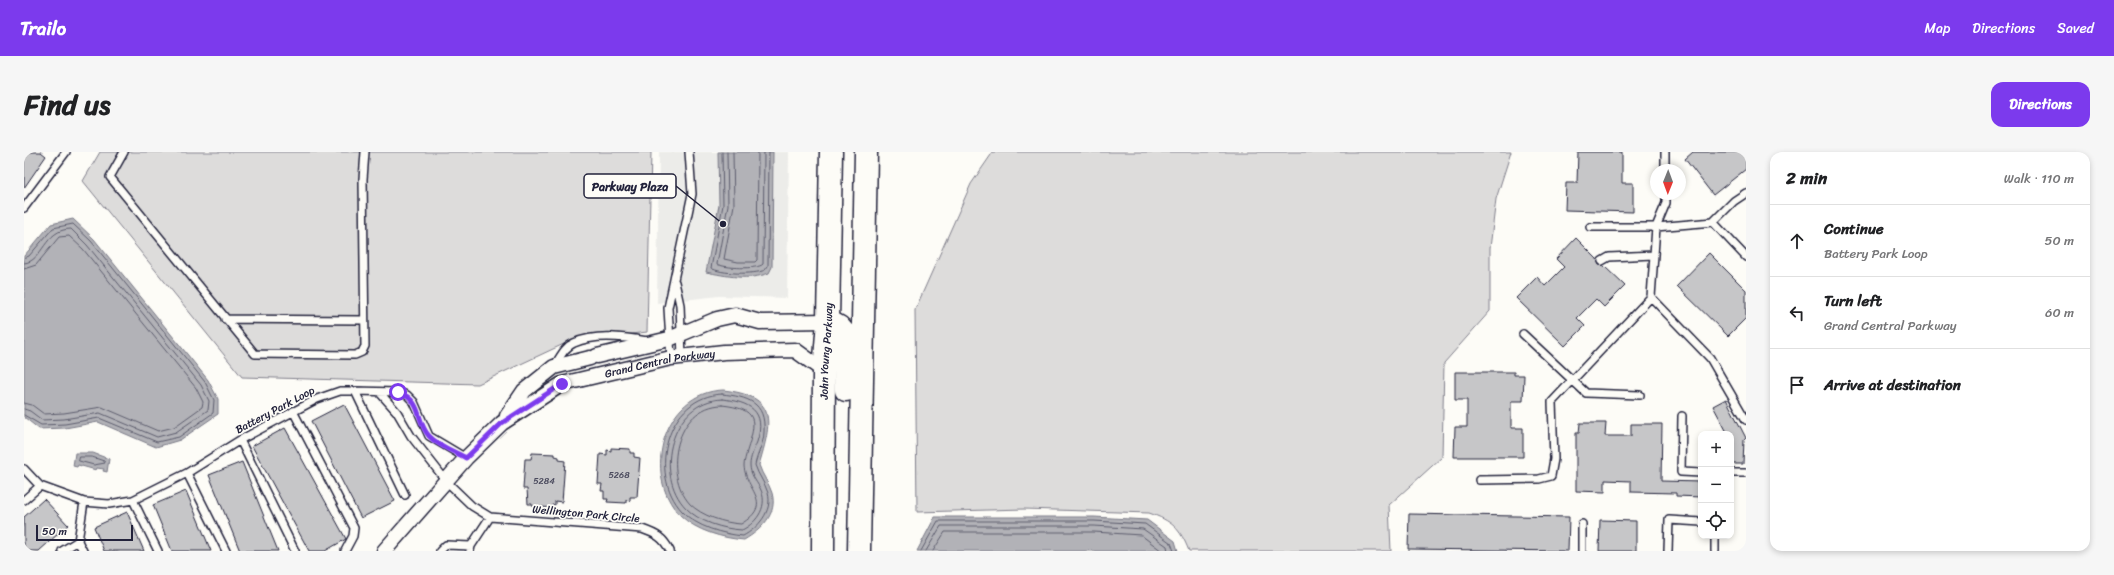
<!DOCTYPE html>
<html lang="en">
<head>
<meta charset="utf-8">
<style>
	body { margin:0; font-family:Sriracha,sans-serif; background:#f6f6f6; color:#202124 }
	.controls { position:absolute; right:12px; bottom:12px; display:grid; overflow:hidden; border-radius:8px; box-shadow:0 2px 6px #0003 }
	.controls button { width:36px; height:36px; display:grid; place-items:center; padding:0; border:0; border-bottom:1px solid #e0e0e0; background:#fff; color:#202124; font:20px sans-serif }
	.compass { position:absolute; left:1626px; top:12px; width:36px; height:36px; border-radius:50%; background:#fff; box-shadow:0 2px 6px #0003; rotate:181deg }
	.scale { position:absolute; left:12px; bottom:10px; width:97px; box-sizing:border-box; padding-left:4px; border:2px solid #22223b; border-top:0; font-size:11px; line-height:14px; white-space:nowrap; color:#22223b; -webkit-text-stroke:3px #fdfcf7; paint-order:stroke }
	.stop { position:absolute; width:12px; height:12px; margin:-9px; border:3px solid #7c3aed; border-radius:50%; background:#fff }
	.stop.end { background:#7c3aed; border-color:#fff; box-shadow:0 1px 4px #0008 }
	.list { margin:0; padding:0; list-style:none }
	h2 { display:flex; justify-content:space-between; align-items:center; height:52px; margin:0; padding:0 16px; font-size:17px }
	h2 small { font-size:13px; font-weight:400; color:#757577 }
	.list li { display:grid; grid-template-columns:26px 1fr auto; gap:12px; align-items:center; box-sizing:border-box; height:72px; padding:0 16px; border-top:1px solid #e0e0e0 }
	.list b { display:block; font-size:15px; white-space:nowrap }
	.list p { margin:0; font-size:13px; white-space:nowrap; color:#757577 }
	.list em { font-size:13px; font-style:normal; color:#757577 }
	.icon { flex:none; width:22px; height:22px; fill:none; stroke:currentColor; stroke-width:2; stroke-linecap:round; stroke-linejoin:round }
	.map { position:relative; flex:none; width:1722px; height:399px; overflow:hidden; border-radius:12px }
	header { display:flex; align-items:center; gap:24px; box-sizing:border-box; height:56px; padding:0 20px; background:#7c3aed; color:#fff }
	header strong { font-size:19px }
	nav { display:flex; gap:22px; margin-inline-start:auto; font-size:14px }
	.intro { display:flex; align-items:center; justify-content:space-between; box-sizing:border-box; height:96px; padding:0 24px }
	h1 { margin:0; font-size:28px }
	.button { padding:10px 18px; border-radius:12px; background:#7c3aed; color:#fff; font-size:14px; font-weight:700 }
	main { display:flex; gap:24px; padding:0 24px }
	aside { flex:1; background:#fff; border-radius:12px; box-shadow:0 2px 6px #0003 }
	.map>svg:first-child { display:block }
	.built { fill:#ecece9 }
	.green { fill:#dddcdb; stroke:#807f8b }
	.water { fill:#b2b2b7; stroke:#787885 }
	.lines { fill:none; stroke-linecap:round; stroke-linejoin:round }
	.shore { stroke:#5c5c6d; stroke-width:1 }
	.building { fill:#c6c6c8; stroke:#22223b }
	.lane-casing { stroke:#22223b; stroke-width:10 }
	.street-casing { stroke:#22223b; stroke-width:17 }
	.highway-casing { stroke:#22223b; stroke-width:25 }
	.lane { stroke:#fdfcf7; stroke-width:7 }
	.street { stroke:#fdfcf7; stroke-width:14 }
	.highway { stroke:#fdfcf7; stroke-width:22 }
	.route { stroke:#7c3aed; stroke-width:5 }
	.labels { text-anchor:middle; dominant-baseline:central; stroke-width:3.5; stroke-linejoin:round; paint-order:stroke }
	.number-label { font-size:9px; fill:#4b4b5e }
	.street-label { font-size:11px; fill:#22223b; stroke:#fdfcf7 }
	.leader { fill:none; stroke:#22223b; stroke-width:1.5 }
	.callout-dot { fill:#22223b; stroke:#fdfcf7; stroke-width:1.5 }
	.callout { fill:#fdfcf7; stroke:#22223b; stroke-width:1.5 }
	.callout-label { font-size:12px; text-anchor:middle; font-weight:bold; fill:#22223b }
</style>
</head>
<body>
<header>
<strong>Trailo</strong>
<nav><a>Map</a><a>Directions</a><a>Saved</a></nav>
</header>
<div class="intro"><h1>Find us</h1><a class="button">Directions</a></div>
<main>
<div class="map">
<svg width="1722" height="399" viewBox="0 0 1722 399">
	<rect width="100%" height="100%" fill="#fdfcf7"/>
	<filter id="ink" filterUnits="userSpaceOnUse"><feTurbulence type="fractalNoise" baseFrequency=".025" numOctaves="2"/><feDisplacementMap in="SourceGraphic" scale="8" xChannelSelector="R" yChannelSelector="G"/><feConvolveMatrix kernelMatrix="1 2 1 2 8 2 1 2 1" color-interpolation-filters="sRGB"/></filter>
	<g filter="url(#ink)">
		<path class="built" d="M635,0H765L763,146L695,144L633,151Z"/>
		<path class="green" d="M76,0H627L623,180L544,190L454,232L218,225L59,29Z
			M969,0H1487L1472,47L1466,96V159L1420,211L1418,305L1365,353L1367,399H1165C1156,376 1148,369 1125,361L1000,357L893,360L891,158L947,32Z"/>
		<path class="water" d="M694,0H749L748,115L745,121C725,129 702,124 682,120L695,53Z
			M49,67L70,87L184,228L194,247V262L156,288L132,295L74,270L41,276L15,277L0,265V104L27,72Z
			M699,238C754,244 748,269 735,313C738,323 745,331 748,341C754,362 737,378 720,388C698,386 672,379 656,363C617,323 639,240 699,238Z
			M51,301H69L85,307L83,320L79,319L80,317L73,316L72,318L54,313L53,315L49,314Z
			M911,365H1070L1123,368L1151,389L1154,399H893Z"/>
		<g class="lines">
			<path class="shore" d="M698,0L699,53L687,116C696,122 730,123 741,118L744,114L745,0
				M703,0L704,53L693,112C699,116 734,118 739,112L740,0
				M709,0L710,53L700,107L714,110H731L733,108L734,0
				M0,106L5,104L29,76L49,72L67,89L181,230L190,248L189,261L155,285L133,290L75,266L41,272L17,273L0,263
				M0,111C19,110 20,77 47,77L63,93L177,233L185,249L184,258L152,280L133,285L76,261L40,267L18,268L6,259L0,257
				M0,117L12,113L35,85L45,84L59,97L172,236L179,250L178,255L150,275L134,279L78,255L40,261L20,262L8,253L0,251
				M698,242C724,245 742,250 740,280C740,291 733,302 731,313C734,323 741,331 744,341C749,359 734,376 719,384C699,382 672,375 658,359C623,321 643,244 698,242Z
				M698,247C725,250 743,258 733,290C730,297 726,306 726,313C726,322 732,329 736,336C745,353 734,370 718,378C699,377 675,370 662,356C629,322 647,249 698,247Z
				M698,253C734,257 733,268 723,299C722,304 720,309 720,314C722,339 751,351 717,372C700,371 678,364 666,352C638,321 652,254 698,253Z
				M56,305H68L80,309L81,311L70,313L55,309Z
				M897,399L914,369H1070L1121,372L1147,391L1150,399
				M902,399L917,374H1070L1119,377L1143,394L1144,399
				M909,399L921,380H1070L1117,383L1138,399"/>
		</g>
		<path class="building" d="M0,0H17L22,4L0,36Z
			M1554,0H1598V31H1609V60L1541,58L1542,31H1553Z
			M1669,0H1722V17L1689,43L1661,7Z
			M1552,86L1573,107L1575,113L1580,114L1601,134L1580,155L1572,147L1553,166L1561,174L1541,194L1492,146L1513,125L1521,134L1540,115L1532,107Z
			M1685,101L1722,138V166L1704,184L1653,134Z
			M1431,220H1490V223H1500L1499,249H1487V276H1499V305H1430L1431,275H1443V248H1431Z
			M1702,247L1722,286L1720,288L1719,312H1707V282H1704L1689,254Z
			M320,252L371,349L337,366L287,269Z
			M1556,271H1582L1581,284H1607V272H1638L1637,329L1677,330V345L1652,344V341L1607,340V329L1581,328V340L1552,339V281H1555Z
			M261,276L322,387L301,399H285L228,294Z
			M587,296L606,297V301H610V305L616,306L613,345H606V349L602,348V351L583,350L584,347H580V339H577L578,332H574L576,302L583,303V298L587,299Z
			M508,301L531,302V304L535,305V308L541,309L538,350L531,349V353H528V356L508,354V352H504L503,337H499L501,307H507Z
			M218,310L254,399H216L185,323Z
			M162,339L187,399H148L129,353Z
			M20,347L44,373L15,399H0V365Z
			M103,360L120,399H80L70,375Z
			M1385,362L1545,365L1544,399L1384,397Z
			M1576,368L1612,369V399H1575Z"/>
		<g class="lines">
			<defs>
				<path id="lane" d="M100,0L86,25L231,202L331,203L338,200L341,194L339,27L341,0
					M1641,0V18
					M1642,42V51L1632,75L1627,145L1686,206L1722,268
					M0,56L42,0
					M1689,70L1722,105
					M1566,75H1632L1689,70L1710,49L1722,41
					M1578,109L1585,105L1630,103
					M651,130L656,153L658,205
					M201,167L340,168
					M1499,182L1562,241L1616,243
					M647,206L644,156L668,42L665,0
					M530,214C536,206 540,195 550,191C571,181 601,185 623,189
					M331,239L381,343
					M356,241L373,260L387,284L423,330L448,354L466,365L618,377C632,382 639,385 646,399
					M269,259L330,376L329,384L321,399
					M1658,264L1657,320L1677,321
					M216,288L271,399
					M0,317L16,334L60,350L85,352L109,348L163,321L216,288L293,247L316,239H331L374,240L383,243L390,250L405,284L442,306
					M163,321L202,399
					M1707,321H1722
					M1455,328L1515,327L1527,324L1530,307L1528,250L1627,145
					M0,348L16,334
					M109,348L134,399
					M1691,384V399
					M38,399L54,389
					M59,399L54,389L60,350
					M416,399L422,393L447,394
					M446,399L447,394L466,365
					M1558,399V372
					M1644,399L1645,368L1677,370"/>
				<g id="street">
					<path d="M573,204L645,187L693,167L711,163L736,170L804,169"/>
					<path d="M483,264L500,239L530,215L566,206"/>
					<path id="s1" d="M360,399L442,306L478,271L538,232L647,206L700,200L771,198L800,219"/>
				</g>
				<g id="highway">
					<path d="M804,169L815,175L822,183V238"/>
					<path id="s2" d="M799,399L800,219L804,169L807,0"/>
					<path d="M835,399L842,0"/>
				</g>
			</defs>
			<use href="#lane" class="lane-casing"/>
			<use href="#street" class="street-casing"/>
			<use href="#highway" class="highway-casing"/>
			<use href="#lane" class="lane"/>
			<use href="#street" class="street"/>
			<use href="#highway" class="highway"/>
		</g>
	</g>
	<g class="lines" filter="url(#ink)">
		<path class="route" d="M374,240C400,249 391,269 405,284C414,294 431,300 442,306L478,271L538,232"/>
	</g>
	<g class="labels">
		<g class="number-label">
			<text x="595" y="323">5268</text>
			<text x="520" y="329">5284</text>
		</g>
		<g class="street-label">
			<text stroke="none"><textPath href="#s2" startOffset="200">John Young Parkway</textPath></text>
			<text stroke="none"><textPath href="#s1" startOffset="346">Grand Central Parkway</textPath></text>
			<text transform="translate(251 258) rotate(-28)">Battery Park Loop</text>
			<text transform="translate(562 362) rotate(5)">Wellington Park Circle</text>
		</g>
	</g>
	<path class="leader" d="M699 72L652 34"/>
	<circle class="callout-dot" cx="699" cy="72" r="4"/>
	<rect class="callout" x="560" y="22" width="92" height="24" rx="4"/>
	<g class="callout-label">
		<text x="606" y="39">Parkway Plaza</text>
	</g>
</svg>
<div class="controls">
<button>+</button>
<button>−</button>
<button><svg class="icon" aria-label="locate" viewBox="0 0 24 24"><circle cx="12" cy="12" r="6"/><path d="M12 2v4M12 18v4M2 12h4M18 12h4"/></svg></button>
</div>
<svg class="compass" viewBox="-18 -18 36 36"><path d="M0-13l5 13h-10z" fill="#e53935"/><path d="M0 13l5-13h-10z" fill="#757577"/></svg>
<div class="scale">50 m</div>
<div class="stop" style="left:374px;top:240px"></div>
<div class="stop end" style="left:538px;top:232px"></div>
</div>
<aside>
<h2>2 min<small>Walk · 110 m</small></h2>
<ul class="list">
<li><svg class="icon" aria-label="ahead" viewBox="0 0 24 24"><path d="M12 20V5M6 11l6-6 6 6"/></svg><div><b>Continue</b><p>Battery Park Loop</p></div><em>50 m</em></li>
<li><svg class="icon" aria-label="left" viewBox="0 0 24 24"><path d="M17 20v-9H6M10 6l-5 5 5 5"/></svg><div><b>Turn left</b><p>Grand Central Parkway</p></div><em>60 m</em></li>
<li><svg class="icon" aria-label="arrive" viewBox="0 0 24 24"><path d="M6 21V4h12l-3 4 3 4H6"/></svg><div><b>Arrive at destination</b></div></li>
</ul>
</aside>
</main>
</body>
</html>
